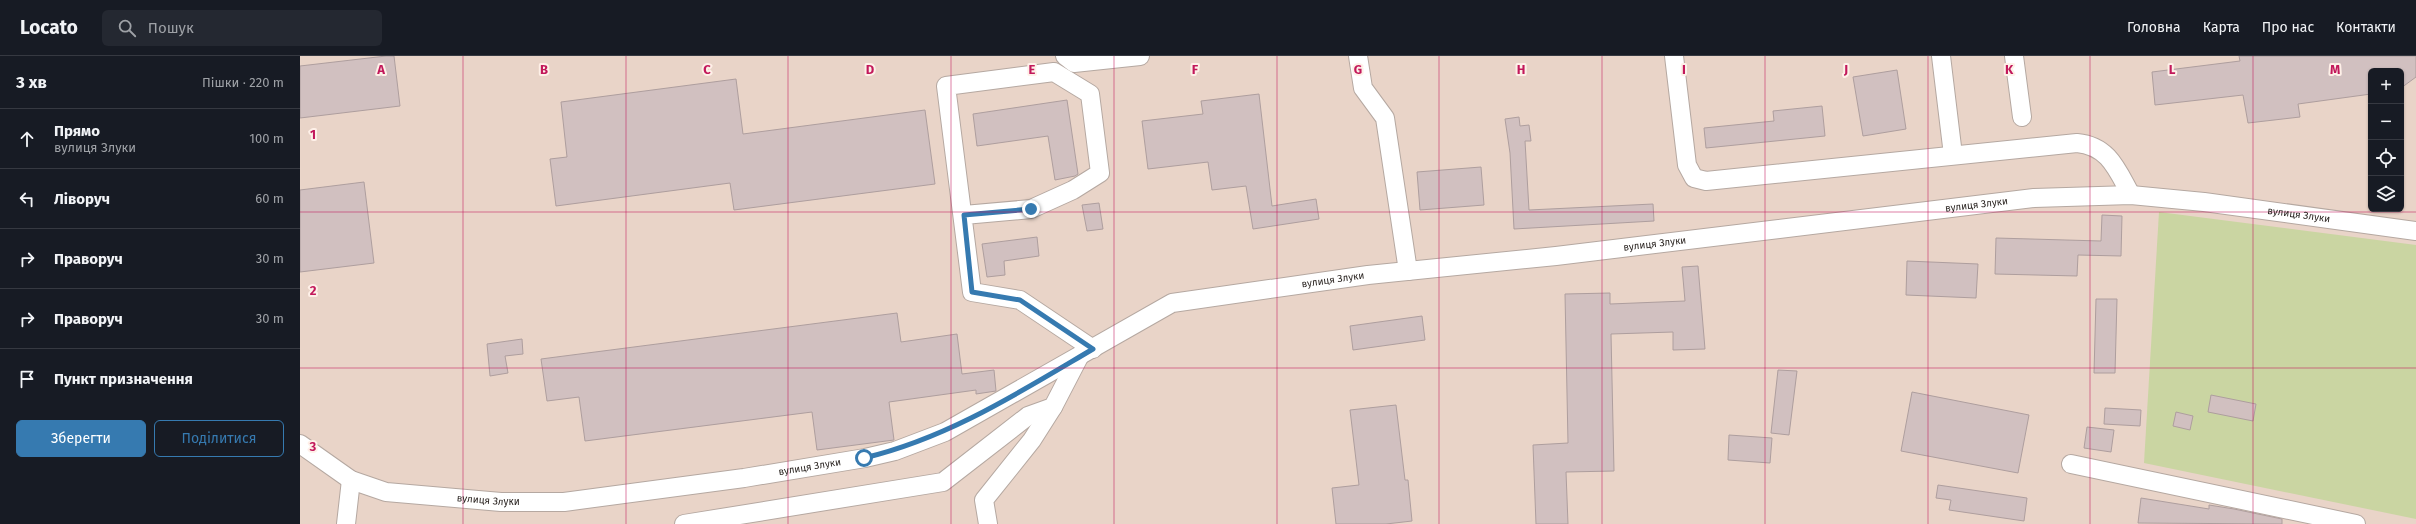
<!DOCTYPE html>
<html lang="uk">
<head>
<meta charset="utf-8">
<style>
	body { margin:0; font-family:"Fira Sans",sans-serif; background:#242831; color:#f1f3f6 }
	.controls { position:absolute; right:12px; top:12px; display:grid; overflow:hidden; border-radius:6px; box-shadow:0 1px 3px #0004 }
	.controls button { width:36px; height:36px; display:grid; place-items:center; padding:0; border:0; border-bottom:1px solid #363941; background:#171b24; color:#f1f3f6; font:20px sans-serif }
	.stop { position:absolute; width:12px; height:12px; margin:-9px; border:3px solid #367ab0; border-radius:50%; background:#fff }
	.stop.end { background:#367ab0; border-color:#fff; box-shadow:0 1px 4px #0008 }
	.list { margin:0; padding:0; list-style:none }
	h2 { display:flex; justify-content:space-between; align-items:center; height:52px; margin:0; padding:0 16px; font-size:17px }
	h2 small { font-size:13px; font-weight:400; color:#9ea1a6 }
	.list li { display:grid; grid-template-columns:26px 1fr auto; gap:12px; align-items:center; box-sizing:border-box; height:60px; padding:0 16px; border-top:1px solid #363941 }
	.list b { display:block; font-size:15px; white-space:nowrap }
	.list p { margin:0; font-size:13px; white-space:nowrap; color:#9ea1a6 }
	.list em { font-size:13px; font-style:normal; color:#9ea1a6 }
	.actions { display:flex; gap:8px; padding:12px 16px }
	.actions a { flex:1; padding:9px 0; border:1px solid #367ab0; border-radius:6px; text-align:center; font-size:14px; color:#367ab0 }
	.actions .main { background:#367ab0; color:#fff }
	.icon { flex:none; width:22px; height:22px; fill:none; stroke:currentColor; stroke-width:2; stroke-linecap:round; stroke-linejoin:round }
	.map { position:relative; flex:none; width:2116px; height:468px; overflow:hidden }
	header { display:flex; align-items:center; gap:24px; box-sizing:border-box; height:56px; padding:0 20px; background:#171b24; border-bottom:1px solid #363941 }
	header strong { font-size:19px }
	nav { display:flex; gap:22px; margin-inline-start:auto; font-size:14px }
	.search { width:280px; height:36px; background:#242831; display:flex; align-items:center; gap:10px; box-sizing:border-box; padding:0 14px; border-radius:6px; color:#9ea1a6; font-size:15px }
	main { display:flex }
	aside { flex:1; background:#171b24 }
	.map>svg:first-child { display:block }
	.built { fill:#e9d4c8; fill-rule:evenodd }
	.green { fill:#cad5a2 }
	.building { fill:#d1c0c0; stroke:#ae9e9e }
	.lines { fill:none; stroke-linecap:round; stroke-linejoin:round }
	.minor-casing { stroke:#b5a8a1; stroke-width:20 }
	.minor { stroke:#fff; stroke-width:18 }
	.route { stroke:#367ab0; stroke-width:5 }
	.grid { fill:none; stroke:#c2185b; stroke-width:1; stroke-opacity:0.55 }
	.labels { text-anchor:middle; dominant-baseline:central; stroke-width:4; stroke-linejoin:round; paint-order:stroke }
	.street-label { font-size:10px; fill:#2c2623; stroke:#fef0e8 }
	.grid-label { font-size:13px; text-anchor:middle; font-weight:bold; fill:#c2185b; stroke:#fef0e8; stroke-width:4; stroke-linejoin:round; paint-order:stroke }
</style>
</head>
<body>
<header>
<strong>Locato</strong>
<div class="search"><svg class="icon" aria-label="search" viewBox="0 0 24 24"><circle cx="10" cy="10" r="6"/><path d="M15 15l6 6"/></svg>Пошук</div>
<nav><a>Головна</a><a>Карта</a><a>Про нас</a><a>Контакти</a></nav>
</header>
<main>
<aside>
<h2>3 хв<small>Пішки · 220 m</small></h2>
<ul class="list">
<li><svg class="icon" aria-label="ahead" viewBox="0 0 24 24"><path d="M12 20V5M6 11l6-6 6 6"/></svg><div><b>Прямо</b><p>вулиця Злуки</p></div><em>100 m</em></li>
<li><svg class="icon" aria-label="left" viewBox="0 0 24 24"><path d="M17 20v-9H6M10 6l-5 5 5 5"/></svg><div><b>Ліворуч</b></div><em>60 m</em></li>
<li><svg class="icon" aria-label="right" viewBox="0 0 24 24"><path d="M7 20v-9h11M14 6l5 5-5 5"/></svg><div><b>Праворуч</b></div><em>30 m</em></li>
<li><svg class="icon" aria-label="right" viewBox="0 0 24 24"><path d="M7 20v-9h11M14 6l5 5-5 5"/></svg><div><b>Праворуч</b></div><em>30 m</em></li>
<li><svg class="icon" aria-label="arrive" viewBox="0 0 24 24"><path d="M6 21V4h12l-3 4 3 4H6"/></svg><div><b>Пункт призначення</b></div></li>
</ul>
<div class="actions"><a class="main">Зберегти</a><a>Поділитися</a></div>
</aside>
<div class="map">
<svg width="2116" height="468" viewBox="0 0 2116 468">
	<rect width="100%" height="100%" fill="#f0e2da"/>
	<path class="built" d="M0,0H2116V468H0ZM2071,15H2101V153H2071Z"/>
	<path class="green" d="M1859,156L2116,189V463L1844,407Z"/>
	<path class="building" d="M86,0H94L100,50L0,62V10Z
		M1939,0H2116V21L2101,32V15H2071V38L1998,48L2000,61L1948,67L1943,39L1855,49L1852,16L1940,5Z
		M1597,14L1606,73L1563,80L1553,21Z
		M436,23L443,78L625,54L635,128L434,154L430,127L256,150L250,103L267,101L261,46Z
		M959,38L972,150L1016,143L1019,163L953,173L946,130L912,134L908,106L848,113L842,65L903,58L901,45Z
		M767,44L778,118L775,120L755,124L748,80L677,90L673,58Z
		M1522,50L1525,80L1406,92L1404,72L1474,65L1473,55Z
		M1219,61L1220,70L1229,69L1231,85H1225L1229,154L1353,148L1354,165L1214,173L1210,97L1205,63Z
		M1181,111L1184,149L1120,154L1117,116Z
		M64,126L74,207L0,216V134Z
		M799,147L803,173L787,175L782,149Z
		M1802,159L1822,160L1821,200L1778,199L1777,220L1695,218L1696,182L1801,185Z
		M737,181L739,200L704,205L705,219L687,221L682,188Z
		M1607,205L1678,208L1676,242L1606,239Z
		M1398,210L1405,293L1373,294V276L1311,278L1314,415L1266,416L1268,468H1236L1233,389L1268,387L1265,238L1310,237V248L1385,245L1382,211Z
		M1796,243H1817L1815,317H1794Z
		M597,257L601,286L657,278L662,318L694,314L696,335L676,338V334L589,346L594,384L517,394L512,356L285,385L279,341L247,345L241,303Z
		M1122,260L1125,284L1053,294L1050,270Z
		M222,283L223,298L205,300L208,317L190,320L187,288Z
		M1478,314L1497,315L1489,379L1471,377Z
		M1612,336L1729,359L1718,417L1601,395Z
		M1911,339L1956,348L1953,365L1908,356Z
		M1096,349L1105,424H1108L1112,465L1086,468H1036L1032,432L1059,429L1050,354Z
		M1805,352L1841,354L1840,370L1804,368Z
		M1876,356L1893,360L1890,374L1873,370Z
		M1787,371L1814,374L1811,396L1784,392Z
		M1429,379L1472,382L1470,407L1428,404Z
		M1638,429L1727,442L1724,465L1649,454L1651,444L1636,442Z
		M1841,442L1909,453V449L1934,453L1982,463V468L1838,467Z"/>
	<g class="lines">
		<defs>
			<g id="minor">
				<path d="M765,0L774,7L840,0"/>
				<path d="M1058,0L1063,32L1085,62L1108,215"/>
				<path d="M1374,0L1387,109L1394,122L1406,125L1777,87C1809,90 1817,114 1831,139"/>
				<path d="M1641,0L1653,99"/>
				<path d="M1714,0L1722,61"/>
				<path d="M664,159L731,153L773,134L800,117L790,38L754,16L646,30L672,236L720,244L793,293"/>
				<path id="s1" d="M0,388L51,424L86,436L201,446H264L444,422L565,402L595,395L645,376L872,247L1068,219L1256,200L1734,142L1831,139L1904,146L2116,175"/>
				<path d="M1771,408L2056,468"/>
				<path d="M46,468L51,424"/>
				<path d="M384,468L643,426L728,360L753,351L779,301"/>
				<path d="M688,468L684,444L732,384L753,351"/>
			</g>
		</defs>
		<use href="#minor" class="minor-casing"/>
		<use href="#minor" class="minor"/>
	</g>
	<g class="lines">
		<path class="route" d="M564,402C648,382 720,336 793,293L720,244L672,236L664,159L731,153"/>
	</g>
	<path class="grid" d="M163,0V468M326,0V468M488,0V468M651,0V468M814,0V468M977,0V468M1139,0V468M1302,0V468M1465,0V468M1628,0V468M1790,0V468M1953,0V468M0,156H2116M0,312H2116"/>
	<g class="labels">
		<g class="street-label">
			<text stroke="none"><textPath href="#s1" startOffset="1738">вулиця Злуки</textPath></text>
			<text stroke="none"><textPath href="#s1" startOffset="2062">вулиця Злуки</textPath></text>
			<text stroke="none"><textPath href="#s1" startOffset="1414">вулиця Злуки</textPath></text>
			<text stroke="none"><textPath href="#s1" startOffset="1090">вулиця Злуки</textPath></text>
			<text stroke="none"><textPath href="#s1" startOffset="526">вулиця Злуки</textPath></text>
			<text stroke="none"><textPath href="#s1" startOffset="202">вулиця Злуки</textPath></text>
		</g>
	</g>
	<g class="grid-label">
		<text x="81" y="18">A</text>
		<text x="244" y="18">B</text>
		<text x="407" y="18">C</text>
		<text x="570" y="18">D</text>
		<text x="732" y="18">E</text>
		<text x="895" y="18">F</text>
		<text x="1058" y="18">G</text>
		<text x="1221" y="18">H</text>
		<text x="1384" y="18">I</text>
		<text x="1546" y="18">J</text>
		<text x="1709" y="18">K</text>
		<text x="1872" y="18">L</text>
		<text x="2035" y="18">M</text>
		<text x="13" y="83">1</text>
		<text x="13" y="239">2</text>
		<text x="13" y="395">3</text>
	</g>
</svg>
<div class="controls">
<button>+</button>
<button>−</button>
<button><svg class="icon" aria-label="locate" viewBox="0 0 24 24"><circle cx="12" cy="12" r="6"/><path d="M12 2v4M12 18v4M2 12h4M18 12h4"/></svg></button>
<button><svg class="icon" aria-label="layers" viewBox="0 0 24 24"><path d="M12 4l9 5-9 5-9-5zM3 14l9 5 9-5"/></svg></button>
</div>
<div class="stop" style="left:564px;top:402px"></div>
<div class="stop end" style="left:731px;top:153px"></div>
</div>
</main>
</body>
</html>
